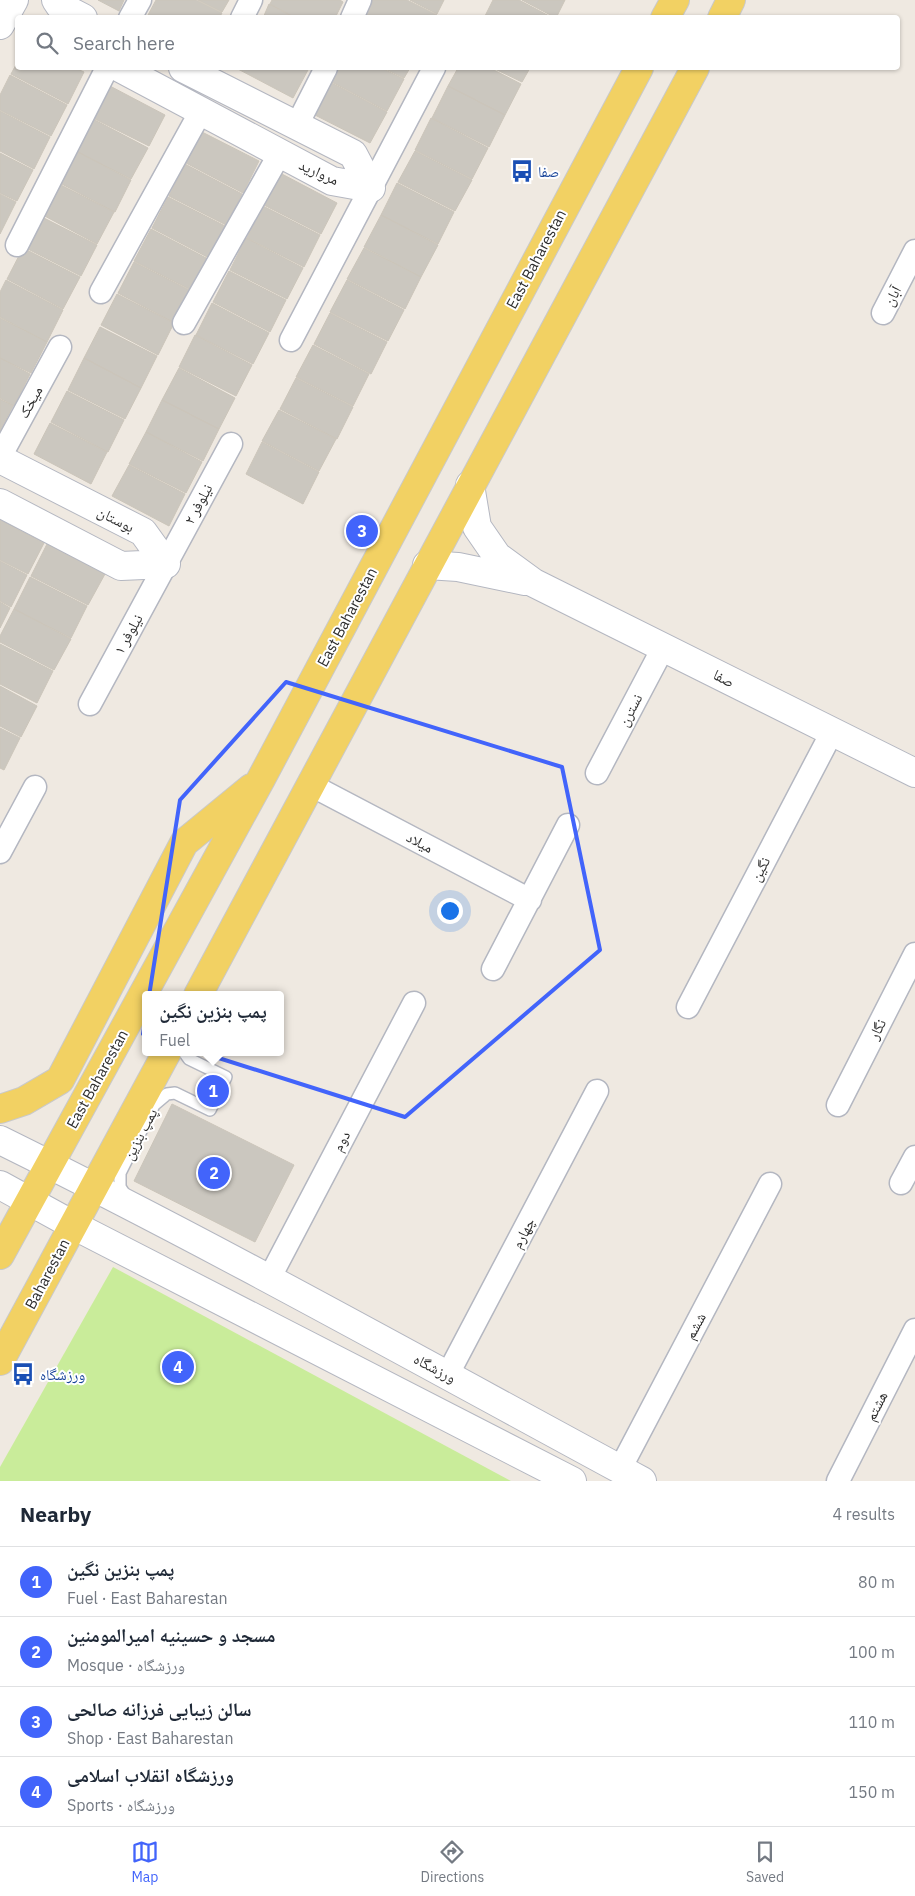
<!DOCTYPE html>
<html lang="en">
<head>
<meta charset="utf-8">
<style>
	body { margin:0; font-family:"IBM Plex Sans","Noto Naskh Arabic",sans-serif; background:#f2f2f3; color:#1f2937 }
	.you { position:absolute; left:449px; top:910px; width:18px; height:18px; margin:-12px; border:4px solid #fff; border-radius:50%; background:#1a73e8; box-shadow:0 0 0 8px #1a73e833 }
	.badge { display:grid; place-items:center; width:32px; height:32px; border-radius:50%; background:#4264fb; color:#fff; font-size:16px; font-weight:700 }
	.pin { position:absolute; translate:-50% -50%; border:2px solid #fff; box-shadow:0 1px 5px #0006 }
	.popup { position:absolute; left:142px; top:991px; width:142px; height:65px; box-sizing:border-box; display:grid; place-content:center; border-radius:5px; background:#fff; filter:drop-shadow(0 1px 4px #0005); font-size:16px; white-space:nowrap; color:#747a83 }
	.popup b { font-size:19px; color:#1f2937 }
	.popup::after { content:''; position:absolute; left:50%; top:100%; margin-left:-10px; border:10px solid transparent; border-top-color:#fff }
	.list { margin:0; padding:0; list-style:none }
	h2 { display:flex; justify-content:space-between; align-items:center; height:65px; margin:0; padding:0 20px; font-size:21px }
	h2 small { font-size:16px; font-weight:400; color:#747a83 }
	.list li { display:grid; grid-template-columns:32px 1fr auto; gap:15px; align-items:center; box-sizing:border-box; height:70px; padding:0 20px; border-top:1px solid #e0e1e3 }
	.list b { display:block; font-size:19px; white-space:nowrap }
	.list p { margin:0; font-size:16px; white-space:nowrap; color:#747a83 }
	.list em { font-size:16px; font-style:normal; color:#747a83 }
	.icon { flex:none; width:28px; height:28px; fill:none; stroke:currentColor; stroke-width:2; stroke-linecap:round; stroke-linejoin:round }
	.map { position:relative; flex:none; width:915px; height:1481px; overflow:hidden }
	.search { position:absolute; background:#fff; box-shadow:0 1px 4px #0004; left:15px; right:15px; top:15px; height:55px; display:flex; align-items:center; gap:12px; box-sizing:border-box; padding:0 18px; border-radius:5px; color:#747a83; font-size:19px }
	.sheet { height:345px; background:#fff }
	nav { display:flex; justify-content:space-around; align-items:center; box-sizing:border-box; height:70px; border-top:1px solid #e0e1e3; background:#fff; font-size:14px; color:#747a83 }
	nav a { display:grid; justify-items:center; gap:2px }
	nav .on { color:#4264fb }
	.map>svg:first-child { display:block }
	.pitch { fill:#c9ec9a }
	.building { fill:#cbc7bf; stroke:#cbc5ba }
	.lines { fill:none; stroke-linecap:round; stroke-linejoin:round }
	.lane-casing { stroke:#b4b7c1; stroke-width:14 }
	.street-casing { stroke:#b4b7c1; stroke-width:25 }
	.secondary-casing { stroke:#b4b7c1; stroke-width:30 }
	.primary-casing { stroke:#c9c9c9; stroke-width:30 }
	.lane { stroke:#fff; stroke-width:11 }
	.street { stroke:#fff; stroke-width:22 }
	.secondary { stroke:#fff; stroke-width:28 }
	.primary { stroke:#f2d163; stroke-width:28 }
	.marked { fill:none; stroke:#4264fb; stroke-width:4; stroke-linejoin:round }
	.labels { text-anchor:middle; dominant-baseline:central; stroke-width:4; stroke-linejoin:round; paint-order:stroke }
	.transit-label { font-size:15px; fill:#164399; stroke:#fff; text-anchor:start }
	.street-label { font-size:15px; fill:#2e2e2e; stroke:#fff }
</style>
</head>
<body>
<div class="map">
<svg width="915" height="1481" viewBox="0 0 915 1481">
	<rect width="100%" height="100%" fill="#efe9e1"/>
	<path class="pitch" d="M113,1267L511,1481H0V1467Z"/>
	<path class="building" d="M98,0H124L119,11Z
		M156,0H196L222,13L219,18H153L148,15Z
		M198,0H229L222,12Z
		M272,0H340L343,2L335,18H296L270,4Z
		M372,0H407L437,15L435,18L363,17Z
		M410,0H444L437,14Z
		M493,0H519L553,18H484Z
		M522,0H565L556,18Z
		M269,4L295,18H263Z
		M18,61V68H75L84,72L68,104L11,74Z
		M236,68H309L293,98Z
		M337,68H381L404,79L387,111L330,81Z
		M383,68H410L404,78Z
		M458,68H490L521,84L505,115L448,86Z
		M493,68H530L522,82Z
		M10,75L67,105L51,136L0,110V95Z
		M330,82L387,112L370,143L313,114Z
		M108,85L165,115L149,146L91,117Z
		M448,86L505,115L489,147L432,118Z
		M0,111L50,137L34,169L0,151Z
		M91,118L148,148L131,179L74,150Z
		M431,118L488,148L472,179L415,150Z
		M202,132L259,161L243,193L186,163Z
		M74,150L131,180L115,212L58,182Z
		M415,151L472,180L455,211L398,182Z
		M0,153L33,170L17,201L0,193Z
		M185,164L242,194L226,225L169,196Z
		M280,173L337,203L321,234L264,205Z
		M57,183L114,212L97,244L41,214Z
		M397,183L454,212L438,244L381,215Z
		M0,194L16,202L0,234Z
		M168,197L225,226L209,258L152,228Z
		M263,206L320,235L304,267L247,238Z
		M381,215L438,245L421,277L364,247Z
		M40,216L97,245L81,276L24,247Z
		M151,229L208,259L191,290L134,261Z
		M246,238L303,268L287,299L230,270Z
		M23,248L80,277L63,309L7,279Z
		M364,248L421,277L405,309L347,279Z
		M134,262L191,291L175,323L118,293Z
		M229,271L286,300L270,332L213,302Z
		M6,280L63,310L47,342L0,317V292Z
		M347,280L404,310L388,341L330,312Z
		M117,294L174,323L158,355L101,325Z
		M212,303L269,333L253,364L196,335Z
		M330,313L387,342L371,374L314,344Z
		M0,318L47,342L31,373L0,358Z
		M100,327L157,356L141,388L84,358Z
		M195,335L252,365L236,396L179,367Z
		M313,345L369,374L353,406L296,377Z
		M0,358L30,374L14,406L0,398Z
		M84,358L141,388L125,419L68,390Z
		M179,368L235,398L219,429L162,400Z
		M296,378L353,407L337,439L280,409Z
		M67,391L124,420L108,452L51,422Z
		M0,399L13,406L0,431Z
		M162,400L219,429L203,461L146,432Z
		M279,410L336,439L319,471L262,441Z
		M50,423L107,452L91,484L34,454Z
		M146,432L202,462L186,493L129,464Z
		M262,442L319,472L303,504L246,474Z
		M129,465L185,494L169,526L112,496Z
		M0,520L44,543L28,574L0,560Z
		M47,544L105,574L88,605L31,576Z
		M0,561L27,575L11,607L0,601Z
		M30,577L87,606L71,638L14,609Z
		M0,602L10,608L0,628Z
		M14,609L71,639L54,670L0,642V636Z
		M0,644L53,671L37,703L0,684Z
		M0,686L37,706L21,737L0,726Z
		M0,728L20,738L4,770L0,768Z
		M172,1104L294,1165L255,1242L134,1181Z"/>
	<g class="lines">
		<defs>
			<path id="lane" d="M127,1198L120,1187V1173L154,1105L167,1094L175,1093L210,1110L226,1077L189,1059L184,1052"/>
			<path id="street" d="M130,18L140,0
				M242,18L251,0
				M352,18L360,0
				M297,125L326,68
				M17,245L107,68
				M101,292L201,111
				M883,313L915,251
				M184,323L280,153
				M291,340L434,68
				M0,457L60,347
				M90,704L231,444
				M597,773L663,648
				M309,784L530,900
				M0,852L35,787
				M493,969L568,825
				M688,1007L832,732
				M838,1105L915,954
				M901,1183L915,1157
				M269,1279L414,1003
				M448,1374L597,1091
				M620,1469L770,1184
				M838,1481L915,1330"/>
			<path id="secondary" d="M56,0L60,6L83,18
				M0,25L14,0
				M120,68L332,181L371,188L353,154L183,68
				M0,459L143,532L166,564
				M470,485L477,527L497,556L534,583L915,773
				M0,503L121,566L166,564
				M427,565L458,567L525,581
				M0,1140C217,1247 429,1366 642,1481
				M0,1185L73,1225L572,1481"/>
			<path id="primary" d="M665,18L675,0
				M722,18L731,0
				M198,995L695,68
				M0,1109L24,1101L60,1080L184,843L251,788
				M0,1255L261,779L639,68
				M0,1361L167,1052"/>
		</defs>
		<use href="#lane" class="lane-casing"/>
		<use href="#street" class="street-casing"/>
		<use href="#secondary" class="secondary-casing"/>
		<use href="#primary" class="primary-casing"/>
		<use href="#lane" class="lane"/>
		<use href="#street" class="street"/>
		<use href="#secondary" class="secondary"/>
		<use href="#primary" class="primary"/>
	</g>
	<path class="marked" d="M286,682L562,767L600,950L405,1117L143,1034L180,800Z"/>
	<defs>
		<symbol id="bus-bare" viewBox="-9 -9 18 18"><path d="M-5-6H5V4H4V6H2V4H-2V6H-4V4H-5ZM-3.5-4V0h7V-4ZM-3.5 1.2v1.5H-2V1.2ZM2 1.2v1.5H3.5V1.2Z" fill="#1a4fb4" stroke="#fff" stroke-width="2.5" paint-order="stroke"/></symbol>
	</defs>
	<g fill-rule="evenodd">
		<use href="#bus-bare" x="506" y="155" width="32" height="32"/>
		<use href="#bus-bare" x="7" y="1358" width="32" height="32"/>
	</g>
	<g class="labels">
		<g class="transit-label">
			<text x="538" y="171">صفا</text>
			<text x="40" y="1374">ورزشگاه</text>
		</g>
		<g class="street-label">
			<text transform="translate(319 172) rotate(24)">مروارید</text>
			<text transform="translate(536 259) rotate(-62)">East Baharestan</text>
			<text transform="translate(892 296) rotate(-62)">آبان</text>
			<text transform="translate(30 402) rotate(-61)">میخک</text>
			<text transform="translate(198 504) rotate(-62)">نیلوفر ۲</text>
			<text transform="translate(116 519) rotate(27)">بوستان</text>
			<text transform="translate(347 617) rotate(-62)">East Baharestan</text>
			<text transform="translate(128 634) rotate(-61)">نیلوفر ۱</text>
			<text transform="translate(724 678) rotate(27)">صفا</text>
			<text transform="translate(630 710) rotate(-62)">نسترن</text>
			<text transform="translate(420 842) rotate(28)">میلاد</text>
			<text transform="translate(760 869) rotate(-62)">نگین</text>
			<text transform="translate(877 1029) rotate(-63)">نگار</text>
			<text transform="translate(97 1079) rotate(-61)">East Baharestan</text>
			<text transform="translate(140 1134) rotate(-62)">پمپ بنزین</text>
			<text transform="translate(341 1141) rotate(-62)">دوم</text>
			<text transform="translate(523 1233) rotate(-62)">چهارم</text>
			<text transform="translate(47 1274) rotate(-62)">Baharestan</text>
			<text transform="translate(695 1326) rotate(-62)">ششم</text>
			<text transform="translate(435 1368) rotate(28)">ورزشگاه</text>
			<text transform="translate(876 1406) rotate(-63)">هشتم</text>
		</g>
	</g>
</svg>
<div class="you"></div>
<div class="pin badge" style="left:213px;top:1091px">1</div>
<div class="popup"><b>پمپ بنزین نگین</b>Fuel</div>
<div class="pin badge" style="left:214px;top:1173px">2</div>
<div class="pin badge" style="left:362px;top:531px">3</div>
<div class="pin badge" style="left:178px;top:1367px">4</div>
<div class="search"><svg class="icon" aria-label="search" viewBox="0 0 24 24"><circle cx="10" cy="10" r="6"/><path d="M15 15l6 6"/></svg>Search here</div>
</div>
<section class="sheet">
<h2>Nearby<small>4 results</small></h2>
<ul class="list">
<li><span class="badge">1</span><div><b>پمپ بنزین نگین</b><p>Fuel · East Baharestan</p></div><em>80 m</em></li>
<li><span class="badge">2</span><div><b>مسجد و حسینیه امیرالمومنین</b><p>Mosque · ورزشگاه</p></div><em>100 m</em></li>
<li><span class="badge">3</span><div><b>سالن زیبایی فرزانه صالحی</b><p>Shop · East Baharestan</p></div><em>110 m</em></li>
<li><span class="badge">4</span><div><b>ورزشگاه انقلاب اسلامی</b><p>Sports · ورزشگاه</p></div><em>150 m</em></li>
</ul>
</section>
<nav>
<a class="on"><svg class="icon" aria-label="map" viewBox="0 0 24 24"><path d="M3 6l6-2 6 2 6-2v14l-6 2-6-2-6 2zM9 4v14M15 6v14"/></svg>Map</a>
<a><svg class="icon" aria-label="directions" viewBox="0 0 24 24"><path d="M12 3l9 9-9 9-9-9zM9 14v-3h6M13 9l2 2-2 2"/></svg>Directions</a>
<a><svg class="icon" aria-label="saved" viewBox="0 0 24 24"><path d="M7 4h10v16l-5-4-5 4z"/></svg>Saved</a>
</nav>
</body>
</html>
